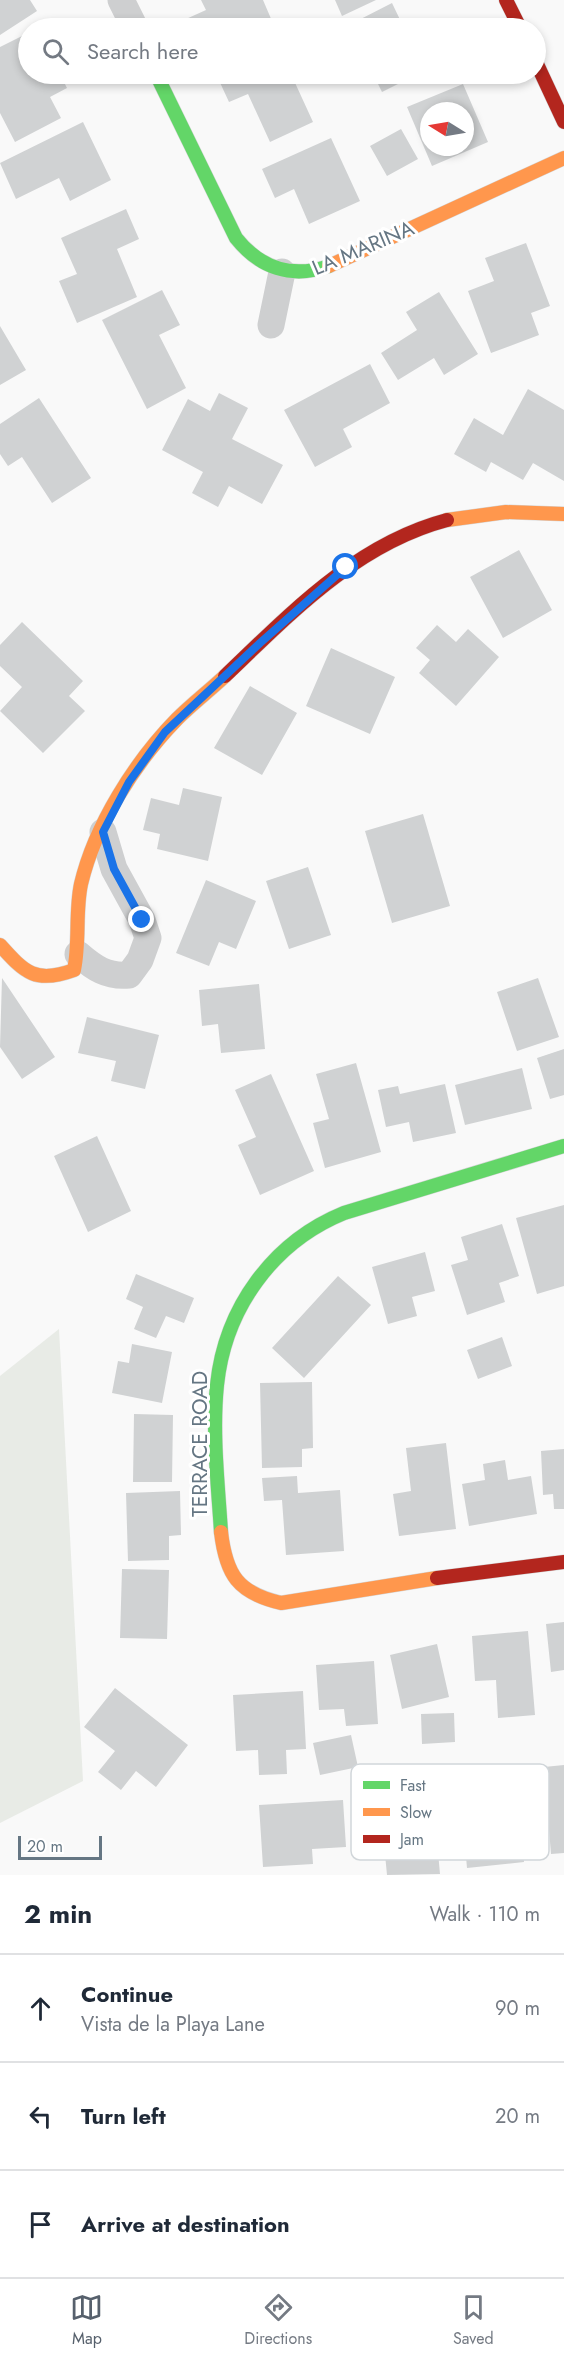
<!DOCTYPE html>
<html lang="en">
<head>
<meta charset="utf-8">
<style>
	body { margin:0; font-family:Jost,sans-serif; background:#f2f2f3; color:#1f2937 }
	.compass { position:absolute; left:420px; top:102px; width:54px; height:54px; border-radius:50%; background:#fff; box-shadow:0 3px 9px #0003; rotate:281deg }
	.scale { position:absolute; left:18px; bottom:15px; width:84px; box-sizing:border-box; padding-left:6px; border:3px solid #657683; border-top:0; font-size:16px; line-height:21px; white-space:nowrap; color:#657683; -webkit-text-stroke:4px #fff; paint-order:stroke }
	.stop { position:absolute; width:18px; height:18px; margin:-14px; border:4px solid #1a73e8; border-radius:50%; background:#fff }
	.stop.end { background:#1a73e8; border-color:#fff; box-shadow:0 2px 6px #0008 }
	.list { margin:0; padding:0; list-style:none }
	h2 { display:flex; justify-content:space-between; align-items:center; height:78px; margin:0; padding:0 24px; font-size:26px }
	h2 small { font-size:20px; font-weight:400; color:#747a83 }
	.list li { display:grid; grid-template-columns:39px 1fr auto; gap:18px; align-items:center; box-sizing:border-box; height:108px; padding:0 24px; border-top:2px solid #e0e1e3 }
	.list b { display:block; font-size:22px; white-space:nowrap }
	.list p { margin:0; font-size:20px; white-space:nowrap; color:#747a83 }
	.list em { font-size:20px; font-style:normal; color:#747a83 }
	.icon { flex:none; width:33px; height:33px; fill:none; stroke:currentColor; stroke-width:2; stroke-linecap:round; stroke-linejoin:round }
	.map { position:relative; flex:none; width:564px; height:1875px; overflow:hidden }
	.search { position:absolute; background:#fff; box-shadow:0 3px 9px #0003; left:18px; right:18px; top:18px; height:66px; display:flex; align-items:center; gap:15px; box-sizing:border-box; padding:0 21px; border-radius:33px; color:#747a83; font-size:22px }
	.sheet { height:402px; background:#fff }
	nav { display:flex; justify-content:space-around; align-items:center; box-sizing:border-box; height:84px; border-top:2px solid #e0e1e3; background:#fff; font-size:16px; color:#747a83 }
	nav a { display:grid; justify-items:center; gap:3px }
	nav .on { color:#56606c }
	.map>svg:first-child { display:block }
	.green { fill:#e8ebe6 }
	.building { fill:#d0d2d3; fill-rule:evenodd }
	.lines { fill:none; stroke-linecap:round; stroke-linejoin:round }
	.fast-casing { stroke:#d5d6d7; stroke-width:15 }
	.slow-casing { stroke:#d5d6d7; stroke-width:15 }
	.jam-casing { stroke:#d5d6d7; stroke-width:15 }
	.street { stroke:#cecfd0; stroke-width:27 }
	.fast { stroke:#63d668; stroke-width:14 }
	.slow { stroke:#ff974d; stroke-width:14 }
	.jam { stroke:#b3261e; stroke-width:14 }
	.route { stroke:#1a73e8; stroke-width:8 }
	.labels { text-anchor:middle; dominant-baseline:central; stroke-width:6; stroke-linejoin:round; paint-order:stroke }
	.street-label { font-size:21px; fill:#657683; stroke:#fff }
	.key { fill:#fff; stroke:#d1d6da; stroke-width:1.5 }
	.key-label { font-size:16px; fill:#657683 }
</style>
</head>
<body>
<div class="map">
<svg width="564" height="1875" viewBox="0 0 564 1875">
	<rect width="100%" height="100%" fill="#f9f9f9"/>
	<path class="green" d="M59,1329L83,1781L0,1823V1376Z"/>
	<path class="building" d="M0,0H30L37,11L0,35Z
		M201,0H263L272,21L256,28H190L186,19L206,10Z
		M335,0H376L342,16Z
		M392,3L404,28H351L349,25Z
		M28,33V74H60L67,88L50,97L61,118L15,142L0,113V47Z
		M216,74H291L313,122L270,142L248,94L229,102Z
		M373,74H418L382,92Z
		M463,84L488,142L432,166L407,107ZM429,111H465V147H429Z
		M83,122L111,180L70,201L59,178L16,199L0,163Z
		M401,129L418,159L387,176L370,146Z
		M331,138L360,201L309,224L294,189L275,198L262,169Z
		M126,209L139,239L117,249L137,297L77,323L59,281L77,274L61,238Z
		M526,243L550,306L531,313L539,335L491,353L468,291L494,281L485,258Z
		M162,290L180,325L159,335L186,388L147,409L102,320Z
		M439,292L478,354L444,375L434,358L398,380L381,353L417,330L406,312Z
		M0,326L26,370L0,385Z
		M370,364L390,403L343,429L352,447L315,467L284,410Z
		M528,389L564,410V481L533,463L523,480L491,462L486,472L454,454L474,418L503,435Z
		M219,393L248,408L232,439L283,465L262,504L229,486L218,507L192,493L203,472L162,450L188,399L210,411Z
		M39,398L91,478L52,503L22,457L8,466L0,454V424Z
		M519,550L552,610L503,638L470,577Z
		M22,622L83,681L69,696L85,711L43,753L0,711L22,687L0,666V645Z
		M437,625L456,642L468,629L499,657L456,706L419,673L430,660L416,648Z
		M331,648L395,677L370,734L306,706Z
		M250,686L297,713L262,775L214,748Z
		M183,788L222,797L208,861L157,849L160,834L143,830L151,798L179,805Z
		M423,814L450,906L392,923L365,831Z
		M308,867L331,935L289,949L266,881Z
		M206,880L256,901L236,949L219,942L209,966L176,953Z
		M2,978L55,1057L22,1079L0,1047Z
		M538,978L559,1037L517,1051L497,992Z
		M259,984L265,1049L221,1053L218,1024L202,1026L199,990Z
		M87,1017L159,1035L145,1089L111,1081L116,1061L78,1053Z
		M564,1049V1095L550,1099L537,1058Z
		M356,1063L381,1152L325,1168L313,1123L329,1119L316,1074Z
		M522,1068L532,1109L465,1125L455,1085Z
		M271,1074L314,1171L260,1195L238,1145L256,1137L235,1090Z
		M445,1084L456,1133L413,1142L409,1122L386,1127L378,1090L398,1086L400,1094Z
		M97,1136L131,1211L88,1232L54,1156Z
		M564,1205V1286L537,1294L516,1218Z
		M502,1224L519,1276L499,1283L505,1302L467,1315L451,1265L468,1260L461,1237Z
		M425,1252L435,1291L412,1297L417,1316L388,1324L372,1267Z
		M136,1274L194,1298L184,1323L166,1316L156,1338L134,1329L143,1307L126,1299Z
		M338,1276L371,1305L304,1378L272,1348Z
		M502,1337L512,1366L478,1379L467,1350Z
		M132,1344L172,1352L162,1403L112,1393L118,1361L129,1363Z
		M312,1382L313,1448L302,1449V1467L262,1468L260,1383Z
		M134,1414L173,1415L172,1482H133Z
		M446,1443L456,1529L399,1536L393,1494L411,1491L406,1448Z
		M564,1449V1509H554L553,1494L543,1495L541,1451Z
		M505,1460L508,1480L531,1476L537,1514L469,1526L462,1484L485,1480L483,1464Z
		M297,1476L298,1493L340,1490L344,1551L286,1555L282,1500L264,1501L262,1478Z
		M180,1491L181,1535L169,1536V1560L128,1561L126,1493Z
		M122,1569L169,1570L167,1639L120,1638Z
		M564,1622V1670L551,1672L546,1624Z
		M528,1631L535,1715L498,1718L496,1680L475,1681L472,1636Z
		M437,1644L449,1697L402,1709L390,1655Z
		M374,1661L378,1724L346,1726L344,1709L319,1710L316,1665Z
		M115,1688L188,1745L156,1787L136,1771L121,1790L98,1772L115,1751L84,1727Z
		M303,1691L306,1749L286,1750L287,1774L259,1775L258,1750L236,1751L233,1695Z
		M454,1713L455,1742L422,1744L421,1714Z
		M351,1735L358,1767L320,1775L313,1743Z
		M564,1765V1853L551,1854L544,1767Z
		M492,1775L494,1796L518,1793L524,1862L467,1868L459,1778Z
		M432,1787L440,1874L387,1875L379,1792Z
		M343,1800L346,1847L312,1849L313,1864L263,1867L259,1805Z"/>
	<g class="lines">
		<defs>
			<path id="fast" d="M156,74L236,238C260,268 291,279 329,266
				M221,1532C218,1484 212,1433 217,1385C225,1308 273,1242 344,1213L564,1146"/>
			<path id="slow" d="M329,266L564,158
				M447,520L506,512L564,514
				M0,945C25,973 36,984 74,970C80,942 75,912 81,884C95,825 135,762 177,719C192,704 209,691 225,676
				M221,1532C226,1575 238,1593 281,1603L437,1578"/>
			<path id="jam" d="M506,0L520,28
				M536,62L564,122
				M225,676C290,614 356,544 447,520
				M437,1578L564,1562"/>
		</defs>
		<use href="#fast" class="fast-casing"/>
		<use href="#slow" class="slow-casing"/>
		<use href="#jam" class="jam-casing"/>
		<path class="street" d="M121,0L135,28
			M271,325L282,272
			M78,954C94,968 107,977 129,975L140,960L148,938L142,920L114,869L103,832"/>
		<use href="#fast" class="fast"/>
		<use href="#slow" class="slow"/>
		<use href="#jam" class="jam"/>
	</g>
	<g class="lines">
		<path class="route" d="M142,920L114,869L103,832L129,782L165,732L260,643L346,567"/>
	</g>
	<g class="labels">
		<g class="street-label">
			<text transform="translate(363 248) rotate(-23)">LA MARINA</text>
			<text transform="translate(200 1444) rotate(-90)">TERRACE ROAD</text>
		</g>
	</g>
	<rect x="351" y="1764" width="198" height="96" rx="9" class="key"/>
	<rect x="363" y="1781" width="27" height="8" fill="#63d668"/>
	<rect x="363" y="1808" width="27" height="8" fill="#ff974d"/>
	<rect x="363" y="1835" width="27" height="8" fill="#b3261e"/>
	<g class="key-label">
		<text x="400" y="1791">Fast</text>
		<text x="400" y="1818">Slow</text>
		<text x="400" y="1845">Jam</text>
	</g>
</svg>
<svg class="compass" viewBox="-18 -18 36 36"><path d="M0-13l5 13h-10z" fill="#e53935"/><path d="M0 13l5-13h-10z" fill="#747a83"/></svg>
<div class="scale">20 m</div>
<div class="stop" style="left:346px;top:567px"></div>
<div class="stop end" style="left:142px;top:920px"></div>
<div class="search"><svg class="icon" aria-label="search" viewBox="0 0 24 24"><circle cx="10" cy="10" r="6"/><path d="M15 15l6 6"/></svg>Search here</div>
</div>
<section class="sheet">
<h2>2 min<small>Walk · 110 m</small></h2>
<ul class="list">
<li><svg class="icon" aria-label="ahead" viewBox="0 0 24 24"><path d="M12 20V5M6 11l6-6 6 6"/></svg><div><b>Continue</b><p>Vista de la Playa Lane</p></div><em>90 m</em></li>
<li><svg class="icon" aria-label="left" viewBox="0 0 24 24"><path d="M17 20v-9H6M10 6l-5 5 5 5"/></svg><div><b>Turn left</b></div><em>20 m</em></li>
<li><svg class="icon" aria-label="arrive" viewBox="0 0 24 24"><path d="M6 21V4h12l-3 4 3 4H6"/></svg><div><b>Arrive at destination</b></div></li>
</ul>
</section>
<nav>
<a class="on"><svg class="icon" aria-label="map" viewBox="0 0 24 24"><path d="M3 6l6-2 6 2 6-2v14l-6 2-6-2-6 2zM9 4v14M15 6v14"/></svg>Map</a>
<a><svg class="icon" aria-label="directions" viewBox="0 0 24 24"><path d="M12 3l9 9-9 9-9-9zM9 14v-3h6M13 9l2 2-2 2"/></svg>Directions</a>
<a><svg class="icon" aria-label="saved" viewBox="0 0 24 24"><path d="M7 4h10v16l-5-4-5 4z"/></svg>Saved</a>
</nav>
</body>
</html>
